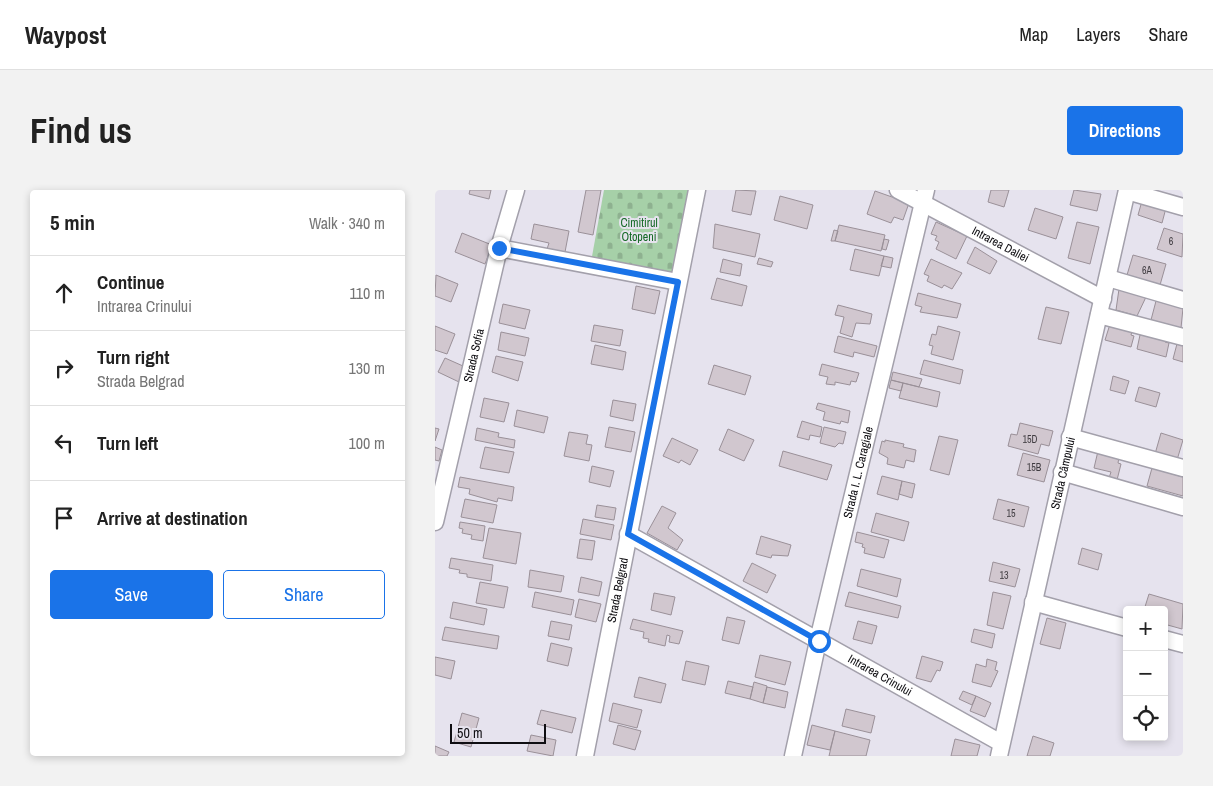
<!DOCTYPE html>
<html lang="en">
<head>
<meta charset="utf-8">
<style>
	body { margin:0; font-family:"Archivo Narrow",sans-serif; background:#f2f2f2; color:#222 }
	.controls { position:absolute; right:15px; bottom:15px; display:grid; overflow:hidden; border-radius:5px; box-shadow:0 2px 8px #0003 }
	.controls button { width:45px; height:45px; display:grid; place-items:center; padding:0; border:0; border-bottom:1px solid #e0e0e0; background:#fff; color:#222; font:25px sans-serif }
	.scale { position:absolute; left:15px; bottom:12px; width:96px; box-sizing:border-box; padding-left:5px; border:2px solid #0f0e12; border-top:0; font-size:14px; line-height:18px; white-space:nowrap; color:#0f0e12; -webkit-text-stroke:4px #e6e3ee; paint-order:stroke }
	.stop { position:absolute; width:15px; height:15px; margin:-11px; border:4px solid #1a73e8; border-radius:50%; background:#fff }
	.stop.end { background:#1a73e8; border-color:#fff; box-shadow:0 1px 5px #0008 }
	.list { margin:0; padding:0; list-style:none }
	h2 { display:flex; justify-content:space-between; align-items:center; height:65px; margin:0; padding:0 20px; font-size:21px }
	h2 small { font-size:16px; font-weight:400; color:#767676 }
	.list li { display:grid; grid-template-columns:32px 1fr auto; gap:15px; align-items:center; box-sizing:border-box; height:75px; padding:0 20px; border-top:1px solid #e0e0e0 }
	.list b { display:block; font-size:19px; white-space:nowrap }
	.list p { margin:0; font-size:16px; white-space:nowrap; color:#767676 }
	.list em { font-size:16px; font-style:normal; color:#767676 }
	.actions { display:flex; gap:10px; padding:15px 20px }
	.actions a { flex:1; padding:11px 0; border:1px solid #1a73e8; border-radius:5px; text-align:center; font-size:18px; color:#1a73e8 }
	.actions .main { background:#1a73e8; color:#fff }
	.icon { flex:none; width:28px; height:28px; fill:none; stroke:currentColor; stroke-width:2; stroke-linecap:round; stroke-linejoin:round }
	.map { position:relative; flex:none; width:748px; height:566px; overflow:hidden; border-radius:5px }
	header { display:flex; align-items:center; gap:30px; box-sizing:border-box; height:70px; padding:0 25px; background:#fff; border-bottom:1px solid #e0e0e0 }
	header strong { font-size:24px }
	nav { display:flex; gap:28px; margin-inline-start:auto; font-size:18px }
	.intro { display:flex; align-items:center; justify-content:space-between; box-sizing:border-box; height:120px; padding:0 30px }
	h1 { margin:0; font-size:35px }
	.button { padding:12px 22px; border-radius:5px; background:#1a73e8; color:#fff; font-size:18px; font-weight:700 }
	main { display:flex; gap:30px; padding:0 30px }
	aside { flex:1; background:#fff; border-radius:5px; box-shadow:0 2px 8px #0003 }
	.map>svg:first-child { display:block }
	.cemetery { fill:url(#cemetery-stones) }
	.building { fill:#d1c7cf; stroke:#9a9098 }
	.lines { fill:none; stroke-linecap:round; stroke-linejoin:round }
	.minor-casing { stroke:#a3a0ab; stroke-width:19 }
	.minor { stroke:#fff; stroke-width:16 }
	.route { stroke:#1a73e8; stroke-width:6 }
	.labels { text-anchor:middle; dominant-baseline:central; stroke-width:4; stroke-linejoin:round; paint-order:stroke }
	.number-label { font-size:10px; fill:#403c41 }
	.park-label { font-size:12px; fill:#146925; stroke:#e6e3ee }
	.street-label { font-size:12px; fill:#0f0e12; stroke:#e6e3ee }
</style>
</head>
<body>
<header>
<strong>Waypost</strong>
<nav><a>Map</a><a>Layers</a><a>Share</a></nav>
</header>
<div class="intro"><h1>Find us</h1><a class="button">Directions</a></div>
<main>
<aside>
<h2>5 min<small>Walk · 340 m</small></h2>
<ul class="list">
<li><svg class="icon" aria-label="ahead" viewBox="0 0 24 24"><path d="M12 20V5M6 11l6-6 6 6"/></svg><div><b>Continue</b><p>Intrarea Crinului</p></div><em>110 m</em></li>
<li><svg class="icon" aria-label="right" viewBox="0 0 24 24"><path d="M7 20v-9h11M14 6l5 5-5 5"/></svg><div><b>Turn right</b><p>Strada Belgrad</p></div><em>130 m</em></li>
<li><svg class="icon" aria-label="left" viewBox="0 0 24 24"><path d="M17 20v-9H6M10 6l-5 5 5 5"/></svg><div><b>Turn left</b></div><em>100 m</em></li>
<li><svg class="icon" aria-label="arrive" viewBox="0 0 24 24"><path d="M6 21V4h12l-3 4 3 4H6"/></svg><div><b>Arrive at destination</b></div></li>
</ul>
<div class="actions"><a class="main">Save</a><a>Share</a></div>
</aside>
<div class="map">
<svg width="748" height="566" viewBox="0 0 748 566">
	<defs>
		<pattern id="cemetery-stones" width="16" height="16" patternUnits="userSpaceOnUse" patternTransform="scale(1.25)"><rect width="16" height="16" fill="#a6d0a8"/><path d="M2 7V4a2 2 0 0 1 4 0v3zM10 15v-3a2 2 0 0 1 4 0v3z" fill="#8eb190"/></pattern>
	</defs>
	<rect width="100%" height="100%" fill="#e6e3ee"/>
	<path class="cemetery" d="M169,0H253L238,87L156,72Z"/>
	<path class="building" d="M35,0H56L54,9L34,4Z
		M151,0H166L158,45L143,42Z
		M301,0L321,1L316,25L297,21Z
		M556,0H574L569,17L553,12Z
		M639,0L666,4L662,21L635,15Z
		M440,1L474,13L468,30L459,27L456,33L432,24Z
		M345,6L378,15L372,39L339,30Z
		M707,11L731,18L727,33L703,25Z
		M600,18L628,27L621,49L593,40Z
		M501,32L532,46L521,69L501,59L504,52L500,50L502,46L496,44Z
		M642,32L664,37L655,74L633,68Z
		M99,34L134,41L130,62L112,59L114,53L96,49Z
		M280,34L325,44L320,67L278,58Z
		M404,35L450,45L446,61L400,51Z
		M729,38L748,44L747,67L722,59Z
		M399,40L403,41L400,51H396Z
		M27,43L57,55L50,74L20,62Z
		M449,49L454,50L451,60L447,59Z
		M540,57L562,71L555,84L532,73Z
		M420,59L449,66L444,86L415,80Z
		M698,65L731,74L725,95L692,85Z
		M449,66L458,68L456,78L446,76Z
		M324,68L338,72L336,77L322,74Z
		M288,69L307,74L305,86L285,82Z
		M496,69L527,83L517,99L509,95L507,98L492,91L494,86L489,84Z
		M1,85L23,94L16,112L0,106Z
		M282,88L312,96L307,116L276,109Z
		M201,96L225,101L220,124L197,119Z
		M684,99L711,107L702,126L681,120Z
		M483,103L526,114L522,128L485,122L487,117L480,115Z
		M721,111L748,118L746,138L716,130Z
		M68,114L95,120L90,139L64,133Z
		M403,115L437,124L435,134L421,133L417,147L405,143L409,127L400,125Z
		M611,117L634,122L626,154L603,149Z
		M676,131L698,138L696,145L699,146L696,157L670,150Z
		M159,135L188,140L185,156L156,151Z
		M0,136L20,144L12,164L0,160Z
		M503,136L525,142L518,170L496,164L498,156L494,155L497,144L501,145Z
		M66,142L94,148L90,166L63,160Z
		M708,144L732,147L730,152L734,153L731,167L702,159L705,145Z
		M403,146L442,156L439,167L419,162L418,167L399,162Z
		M743,150L748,151V172L738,169Z
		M160,155L191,162L188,180L156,174Z
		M61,166L88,172L83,191L57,182Z
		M10,168L28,176L24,192L3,182Z
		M489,170L528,180L525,194L485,184Z
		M387,174L424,183L421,192L416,191L415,195L400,192V195L391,194L393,187L384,185Z
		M279,175L316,186L310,205L273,194Z
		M458,182L487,189L484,197L456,190Z
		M678,186L694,191L690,204L675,200Z
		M456,190L468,193L466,201L454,198Z
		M468,193L505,202L502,217L464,208Z
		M704,197L725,203L721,217L700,211Z
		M49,208L74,213L69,232L45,227Z
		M178,210L201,214L198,231L175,226Z
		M383,213L415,221L413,233L406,231L405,234L388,230L390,222L381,219Z
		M82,220L113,227L109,243L79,236Z
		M367,231L387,237L385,247L375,245L374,250L362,247Z
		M585,233L618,241L614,256L606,254L603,264L573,256L576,244L582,245Z
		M174,237L200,242L196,262L170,257Z
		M389,237L411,242L408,254L404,253L400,257L385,253Z
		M0,238L4,239L0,251Z
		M42,238L64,243L63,247L80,250L79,258L40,250Z
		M293,239L319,250L309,271L284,260Z
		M134,242L153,245L151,254L157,255L154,271L129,266Z
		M726,243L748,250L742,270L720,264Z
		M504,246L523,250L514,285L495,280Z
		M237,248L263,260L255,275L246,270L244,273L228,266Z
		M450,250L469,254L468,257L481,260L479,272L471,270L469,278L452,274L453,268L444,263L447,251L450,252Z
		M0,257L7,260L4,271L0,270Z
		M50,257L79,262L74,283L45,278Z
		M348,261L397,275L392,290L344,276Z
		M663,261L684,267L683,273L686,274L682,290L674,288L676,282L659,278Z
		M588,263L615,270L609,292L582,285Z
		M157,276L179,281L175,297L154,292Z
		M717,278L748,287V306L712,296Z
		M447,286L467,291L463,310L442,304Z
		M25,287L79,297L77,311L63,308L62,312L34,304L35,299L23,297Z
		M467,291L480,294L477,308L464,304Z
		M30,309L62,315L58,333L26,327Z
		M563,309L594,317L589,337L558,329Z
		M162,315L181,318L179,330L160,327Z
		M227,316L241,323L233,338L248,350L242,360L212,343Z
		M441,323L474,332L469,351L436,342Z
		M148,329L179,335L176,350L145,344Z
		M25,332L50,336L48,351L36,349L37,345L27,343L28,339L24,338Z
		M54,338L86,343L81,374L48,368Z
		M422,342L454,350L449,368L429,363L430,358L427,357L428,354L420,352Z
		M326,346L356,355L353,366L337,365L336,368L321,364Z
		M145,349L160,351L157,370L142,368Z
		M647,358L667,364L663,380L643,374Z
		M16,368L58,375L56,391L32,387V384L24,383L25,380L14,378Z
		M558,372L585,379L580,397L554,391Z
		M317,373L341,385L332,403L308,391Z
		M426,379L466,389L462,407L422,396Z
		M95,380L129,386L126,402L93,397Z
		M146,387L167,392L164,406L143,402Z
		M45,392L73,397L69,418L41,413Z
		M100,402L139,410L136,425L97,417Z
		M414,402L466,416L463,428L410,416Z
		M558,402L576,406L568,439L552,435Z
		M219,403L240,407L236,425L216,420Z
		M714,404L748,414L747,439L729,434V420H709Z
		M144,409L166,414L161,432L140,427Z
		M18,412L52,419L49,435L15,428Z
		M292,427L310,431L304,454L287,450Z
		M612,428L631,433L625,459L605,454Z
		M198,429L248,441L244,454L234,452L235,446L232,445L230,456L213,452L214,449L208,448L209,442L195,439Z
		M116,431L137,435L134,450L113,446Z
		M423,431L442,436L437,454L418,449Z
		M10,437L64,446L62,459L7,450Z
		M539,439L560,444L557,458L536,452Z
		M116,453L137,458L133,476L112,471Z
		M325,465L356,472L350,495L320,487Z
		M487,466L508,472L505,481L502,480L496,492L481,488Z
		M0,467L20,471L16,489L0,485Z
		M552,469L562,472L560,480L563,481L556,497L537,492L541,474L551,477Z
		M251,471L274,476L270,495L247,490Z
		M204,487L231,494L226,513L199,507Z
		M293,491L318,497L315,509L290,503Z
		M319,492L332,496L328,513L315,509Z
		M332,497L353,502L350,518L328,513Z
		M528,501L541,506L537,515L524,509Z
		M541,506L556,513L550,527L535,521Z
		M178,513L207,520L202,538L174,531Z
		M411,519L440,526L436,543L407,536Z
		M106,520L141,528L137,543L102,534Z
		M27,523L44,528L36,557L19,552Z
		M183,535L206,541L200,560L178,554Z
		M377,535L400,541L395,560L372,555Z
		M400,541L435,550L431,566H394Z
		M96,545L121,550L118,566L92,561Z
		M598,546L619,553L615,566H592Z
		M520,549L545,555L542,566H516Z
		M0,556L14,562L12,566H0Z"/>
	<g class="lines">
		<defs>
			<g id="minor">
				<path id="s1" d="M463,0L668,109"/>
				<path d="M692,1L748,17"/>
				<path d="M64,58L243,92"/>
				<path d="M673,88L748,110"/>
				<path d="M664,125L748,147"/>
				<path d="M635,247L748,278"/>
				<path d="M627,282L748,317"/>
				<path id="s2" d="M0,332L64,58L81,0"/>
				<path id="s3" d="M193,344L566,553"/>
				<path d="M598,412L692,438"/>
				<path d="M729,449L748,454"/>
				<path id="s4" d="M150,566L262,0"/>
				<path id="s5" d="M358,566L385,442L491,0"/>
				<path id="s6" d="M564,566L692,0"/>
			</g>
		</defs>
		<use href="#minor" class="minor-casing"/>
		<use href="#minor" class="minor"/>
	</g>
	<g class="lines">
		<path class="route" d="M64,58L243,92L193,344L384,451"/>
	</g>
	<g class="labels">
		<g class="number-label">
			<text x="736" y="51">6</text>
			<text x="712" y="80">6A</text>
			<text x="595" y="249">15D</text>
			<text x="599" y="277">15B</text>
			<text x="576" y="323">15</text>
			<text x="569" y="385">13</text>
		</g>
		<g class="park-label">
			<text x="204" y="33">Cimitirul<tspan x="204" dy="14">Otopeni</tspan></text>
		</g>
		<g class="street-label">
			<text stroke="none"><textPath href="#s1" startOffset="116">Intrarea Daliei</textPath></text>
			<text stroke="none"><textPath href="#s2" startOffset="171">Strada Sofia</textPath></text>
			<text stroke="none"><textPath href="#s5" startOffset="291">Strada I. L. Caragiale</textPath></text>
			<text stroke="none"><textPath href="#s6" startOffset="290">Strada Câmpului</textPath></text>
			<text stroke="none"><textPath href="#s4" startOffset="169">Strada Belgrad</textPath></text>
			<text stroke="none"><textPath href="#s3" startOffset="289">Intrarea Crinului</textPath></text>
		</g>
	</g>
</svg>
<div class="controls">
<button>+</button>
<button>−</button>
<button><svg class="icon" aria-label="locate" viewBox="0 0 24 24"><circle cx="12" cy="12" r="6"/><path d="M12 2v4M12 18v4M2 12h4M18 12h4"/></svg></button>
</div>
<div class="scale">50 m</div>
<div class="stop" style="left:384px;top:451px"></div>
<div class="stop end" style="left:64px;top:58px"></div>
</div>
</main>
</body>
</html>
